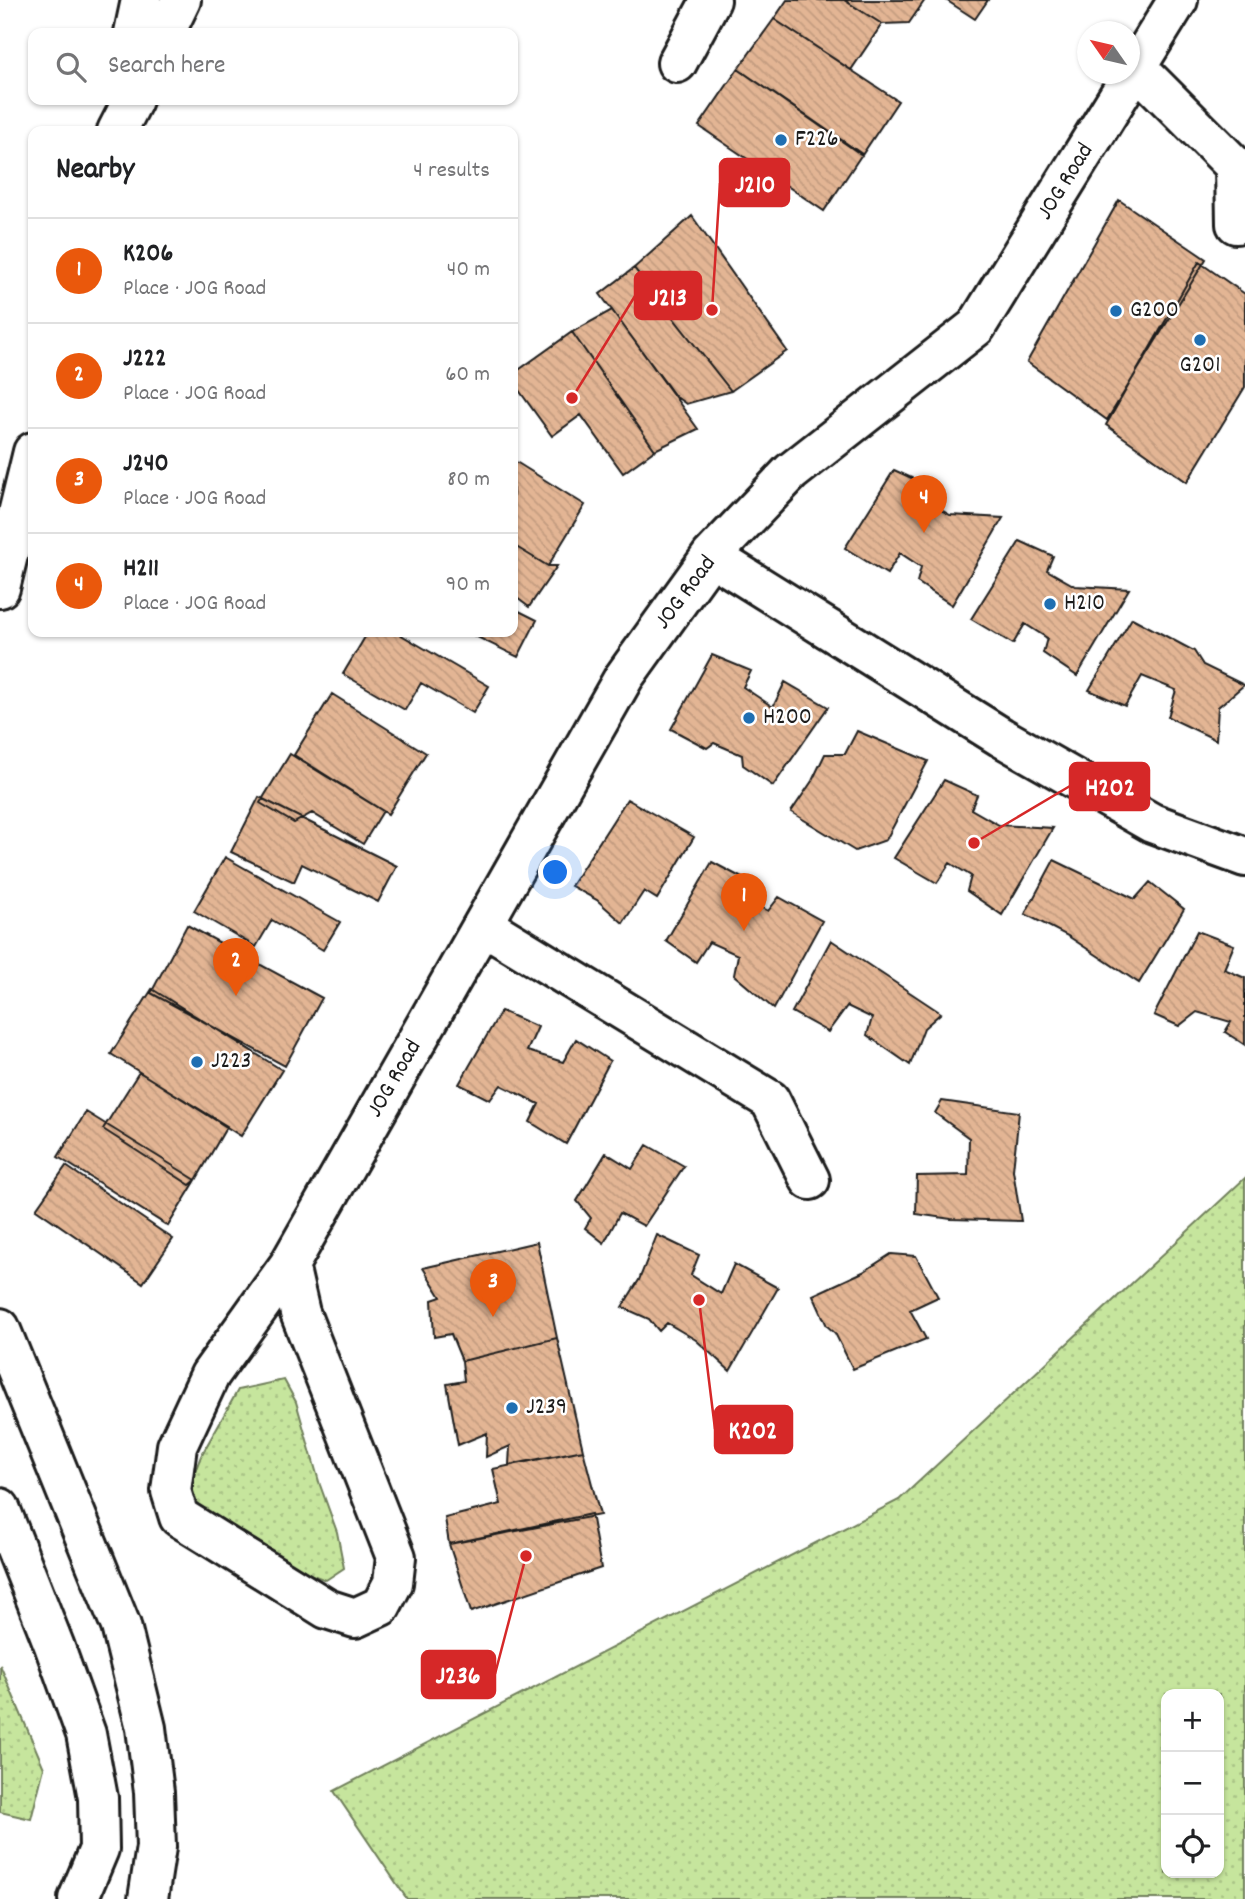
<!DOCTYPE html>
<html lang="en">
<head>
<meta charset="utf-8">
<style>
	body { margin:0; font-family:Dekko,sans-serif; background:#f6f6f6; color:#202124 }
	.controls { position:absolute; right:21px; bottom:21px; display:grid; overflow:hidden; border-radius:14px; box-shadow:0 2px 5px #0004 }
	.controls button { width:63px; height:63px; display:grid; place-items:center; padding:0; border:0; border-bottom:2px solid #e0e0e0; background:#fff; color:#202124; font:35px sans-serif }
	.compass { position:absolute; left:1077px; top:21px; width:63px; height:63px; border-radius:50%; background:#fff; box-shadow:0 2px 5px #0004; rotate:304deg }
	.you { position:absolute; left:556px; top:873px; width:24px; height:24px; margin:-18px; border:5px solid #fff; border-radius:50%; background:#1a73e8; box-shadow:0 0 0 10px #1a73e833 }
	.badge { display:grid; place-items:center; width:46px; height:46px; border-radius:50%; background:#ea580c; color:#fff; font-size:23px; font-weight:700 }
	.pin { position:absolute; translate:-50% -58px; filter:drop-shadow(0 2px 4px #0008) }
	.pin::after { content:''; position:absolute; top:37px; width:24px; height:21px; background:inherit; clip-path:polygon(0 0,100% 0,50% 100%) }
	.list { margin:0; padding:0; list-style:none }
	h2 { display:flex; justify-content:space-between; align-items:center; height:91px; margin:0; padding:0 28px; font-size:30px }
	h2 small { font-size:23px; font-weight:400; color:#757577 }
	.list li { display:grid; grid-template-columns:46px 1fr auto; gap:21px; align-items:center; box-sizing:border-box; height:105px; padding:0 28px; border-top:2px solid #e0e0e0 }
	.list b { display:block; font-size:26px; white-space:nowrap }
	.list p { margin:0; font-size:23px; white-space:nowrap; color:#757577 }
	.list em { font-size:23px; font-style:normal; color:#757577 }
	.icon { flex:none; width:38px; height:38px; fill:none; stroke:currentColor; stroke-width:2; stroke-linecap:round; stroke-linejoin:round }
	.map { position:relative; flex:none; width:1245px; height:1899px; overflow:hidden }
	.search { position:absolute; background:#fff; box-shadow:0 2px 5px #0004; left:28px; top:28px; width:490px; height:77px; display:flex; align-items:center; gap:18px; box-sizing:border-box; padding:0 24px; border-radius:14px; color:#757577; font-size:26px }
	.panel { position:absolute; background:#fff; box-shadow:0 2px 5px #0004; left:28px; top:126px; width:490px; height:511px; border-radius:14px }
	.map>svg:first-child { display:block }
	.grass { fill:url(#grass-dots); stroke:#71805c; stroke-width:2; fill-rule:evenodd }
	.building { fill:url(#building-back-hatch); stroke:#1c1c1c; stroke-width:2 }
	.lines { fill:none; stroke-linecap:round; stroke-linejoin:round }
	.street-casing { stroke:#1c1c1c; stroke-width:44 }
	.street { stroke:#fff; stroke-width:38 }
	.poi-dot { fill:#1f6fb2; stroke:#fff; stroke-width:2.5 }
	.labels { text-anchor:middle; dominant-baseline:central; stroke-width:5; stroke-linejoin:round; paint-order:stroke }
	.poi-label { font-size:24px; fill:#1c1c1c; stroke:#fff; text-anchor:start }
	.street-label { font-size:24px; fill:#1c1c1c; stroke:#fff }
	.leader { fill:none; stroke:#d62828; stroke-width:2.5 }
	.callout-dot { fill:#d62828; stroke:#fff; stroke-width:2.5 }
	.callout { fill:#d62828; stroke:#d62828; stroke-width:2.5 }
	.callout-label { font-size:26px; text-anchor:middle; font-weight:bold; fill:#fff }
</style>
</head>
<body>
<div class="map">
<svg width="1245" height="1899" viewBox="0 0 1245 1899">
	<defs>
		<pattern id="grass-dots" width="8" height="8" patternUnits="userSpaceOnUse" patternTransform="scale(1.75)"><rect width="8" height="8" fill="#c6e59d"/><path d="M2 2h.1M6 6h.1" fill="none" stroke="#aac487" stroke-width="1.8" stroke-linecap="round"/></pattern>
		<pattern id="building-back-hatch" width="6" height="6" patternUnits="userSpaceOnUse" patternTransform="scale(1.75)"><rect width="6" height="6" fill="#e3b594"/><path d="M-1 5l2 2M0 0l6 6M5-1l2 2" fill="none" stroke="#c29b7f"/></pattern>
	</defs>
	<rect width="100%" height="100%" fill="#fff"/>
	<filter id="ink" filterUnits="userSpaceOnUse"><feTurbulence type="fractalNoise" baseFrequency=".0143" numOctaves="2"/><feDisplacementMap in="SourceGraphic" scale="14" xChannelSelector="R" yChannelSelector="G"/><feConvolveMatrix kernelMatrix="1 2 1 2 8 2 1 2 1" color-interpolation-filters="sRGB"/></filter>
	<g filter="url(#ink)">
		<path class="grass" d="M1245,1178V1899H407L334,1791L899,1500ZM1166,1694H1219V1873H1166Z
			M284,1380L296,1402L320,1485L337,1532L344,1568L326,1580L269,1559L185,1507L193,1477L201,1456L238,1390Z
			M0,1665L44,1768L31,1819L0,1812Z"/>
		<path class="building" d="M787,0H844L882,24L851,70L774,19Z
			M844,0H925L909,23L882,24Z
			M946,0H988L975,19Z
			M774,19L898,101L862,155L738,69Z
			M738,69L862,154L824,211L699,126Z
			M1119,200L1206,259L1107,420L1027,362Z
			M692,216L787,351L731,391L634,268Z
			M1199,262L1245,294V387L1187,482L1106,425Z
			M634,268L731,391L686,404L675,396L600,294Z
			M612,310L698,429L655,450L572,332Z
			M572,332L655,450L623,473L581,415L552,436L513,382V374Z
			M513,460L585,505L548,566L513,545Z
			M894,470L927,485L922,499L950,515L1003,518L952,605L917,582L921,567L900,553L887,574L845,548Z
			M1020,541L1053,556L1047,570L1075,586L1129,589L1077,676L1043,653L1047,638L1025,624L1013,644L971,619Z
			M513,545L548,566H557L529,607L513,595Z
			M513,608L537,620L518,657L467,632H513Z
			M1132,618L1194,651L1203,665L1244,685L1218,707L1216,740L1168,717L1176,690L1142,676L1125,706L1089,690Z
			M368,632H396L489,686L473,713L421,683L405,710L343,674Z
			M712,655L751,671L743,687L773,707L785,682L828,707L773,786L743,765L742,755L714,743L707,748L671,729Z
			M332,694L426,753L388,814L294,755Z
			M857,731L928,761L886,840L855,851L791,812L812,781L825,754H845Z
			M290,754L383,811L363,844L312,813L294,823L260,803Z
			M944,780L977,795L971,809L999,825L1053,828L1002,915L967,891L971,876L950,863L937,883L894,858Z
			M259,797L397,866L378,902L302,864L294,882L231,852Z
			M627,799L694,837L657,899L644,891L623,923L597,900L571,886Z
			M225,857L340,922L323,950L272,920L256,947L194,911Z
			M1054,860L1135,899L1150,882L1184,909L1139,983L1068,936L1025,914Z
			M712,862L746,880L739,895L768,911L779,897L822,921L774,1009L734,975L738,955L709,942L696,962L666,941Z
			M187,925L322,998L285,1066L151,993Z
			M1197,931L1234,945L1224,969L1245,978V1045L1225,1032L1231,1022L1197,1012L1179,1026L1154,1015Z
			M831,940L941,1013L924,1028L910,1065L867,1035L872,1018L847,1006L828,1032L792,1012Z
			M152,989L282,1070L241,1136L111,1054Z
			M501,1011L538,1027L527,1051L563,1062L576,1039L610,1061L566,1144L530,1122L539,1104L501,1085L490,1100L459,1084Z
			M139,1072L227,1126L196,1180L190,1185L103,1129Z
			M942,1101L1019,1112L1013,1170L1021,1221L951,1219L916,1214L917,1176L968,1175L969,1138L935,1113Z
			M86,1112L196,1180L168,1226L58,1157Z
			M647,1145L684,1166L644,1226L620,1213L604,1243L585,1228L591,1218L577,1201L606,1153L632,1169Z
			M66,1166L173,1239L143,1283L36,1209Z
			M657,1235L699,1255L691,1275L721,1294L734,1264L778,1288L730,1371L696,1340L667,1323L659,1331L649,1319L622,1307L639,1280Z
			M537,1242L557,1338L462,1361L451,1334L434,1337L432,1300L441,1297L423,1268Z
			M891,1254L916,1256L938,1297L910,1310L926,1339L853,1369L835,1333L827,1326L813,1295L863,1272Z
			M557,1338L583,1450L509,1465L510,1446L486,1457L487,1433L458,1445L447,1384L464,1381L462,1361Z
			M583,1450L600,1515L449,1544L445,1518L501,1504L493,1469Z
			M591,1514L601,1568L471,1612L449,1544Z"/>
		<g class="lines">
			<defs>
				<path id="street" d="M134,33L141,0
					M165,33L181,0
					M677,63L711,0
					M1137,68L1235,166L1236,224
					M117,131L133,100
					M711,556L1001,737L1152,823L1245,857
					M0,588L33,452
					M483,925L770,1100L810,1180
					M289,1265L624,677L711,556L791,472L976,327L1178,0
					M289,1265L300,1313L396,1557L393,1583L381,1606L355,1618L327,1609L179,1517L171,1491L177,1446L210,1375Z
					M0,1328L121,1626L146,1728L154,1792L156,1847L148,1899
					M0,1508L54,1645L86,1734L98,1798L99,1849L78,1899"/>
			</defs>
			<use href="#street" class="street-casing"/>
			<use href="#street" class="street"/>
		</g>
	</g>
	<g class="poi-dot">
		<circle cx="781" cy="140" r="7"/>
		<circle cx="1116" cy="311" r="7"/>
		<circle cx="1200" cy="340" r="7"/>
		<circle cx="1050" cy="604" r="7"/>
		<circle cx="749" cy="718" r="7"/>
		<circle cx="197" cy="1062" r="7"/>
		<circle cx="512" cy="1408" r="7"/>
	</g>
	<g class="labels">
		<g class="poi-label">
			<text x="795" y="140">F226</text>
			<text x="1130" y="311">G200</text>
			<text x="1200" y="366" text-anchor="middle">G201</text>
			<text x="1064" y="604">H210</text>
			<text x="763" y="718">H200</text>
			<text x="211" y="1062">J223</text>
			<text x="526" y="1408">J239</text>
		</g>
		<g class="street-label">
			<text transform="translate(1066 182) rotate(-58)">JOG Road</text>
			<text transform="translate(686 593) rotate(-53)">JOG Road</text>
			<text transform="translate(395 1079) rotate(-60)">JOG Road</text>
		</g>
	</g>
	<path class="leader" d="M712 310L720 183M572 398L635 296M974 843L1070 786M699 1300L715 1429M526 1556L495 1674"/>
	<g class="callout-dot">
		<circle cx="712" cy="310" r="7"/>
		<circle cx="572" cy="398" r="7"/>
		<circle cx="974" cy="843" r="7"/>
		<circle cx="699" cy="1300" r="7"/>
		<circle cx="526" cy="1556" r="7"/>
	</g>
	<g class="callout">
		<rect x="720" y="159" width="69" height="47" rx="7"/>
		<rect x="635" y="272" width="66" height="47" rx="7"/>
		<rect x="1070" y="763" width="79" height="47" rx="7"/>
		<rect x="715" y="1406" width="77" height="47" rx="7"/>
		<rect x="422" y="1651" width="73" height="47" rx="7"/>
	</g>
	<g class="callout-label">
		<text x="755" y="192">J210</text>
		<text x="668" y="305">J213</text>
		<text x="1110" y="795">H202</text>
		<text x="753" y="1438">K202</text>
		<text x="458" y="1683">J236</text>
	</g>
</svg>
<div class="controls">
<button>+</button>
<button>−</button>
<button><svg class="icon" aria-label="locate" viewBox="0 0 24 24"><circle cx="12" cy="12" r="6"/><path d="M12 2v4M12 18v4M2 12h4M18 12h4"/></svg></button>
</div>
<svg class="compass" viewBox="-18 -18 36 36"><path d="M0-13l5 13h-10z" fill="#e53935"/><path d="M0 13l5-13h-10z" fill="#757577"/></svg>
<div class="you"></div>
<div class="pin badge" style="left:744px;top:931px">1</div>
<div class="pin badge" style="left:236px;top:996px">2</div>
<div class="pin badge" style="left:493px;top:1317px">3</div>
<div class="pin badge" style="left:924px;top:533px">4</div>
<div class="search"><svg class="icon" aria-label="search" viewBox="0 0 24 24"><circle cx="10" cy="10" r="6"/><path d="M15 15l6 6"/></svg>Search here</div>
<section class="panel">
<h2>Nearby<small>4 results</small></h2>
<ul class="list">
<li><span class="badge">1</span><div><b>K206</b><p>Place · JOG Road</p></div><em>40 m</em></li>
<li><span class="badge">2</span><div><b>J222</b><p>Place · JOG Road</p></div><em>60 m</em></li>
<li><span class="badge">3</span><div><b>J240</b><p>Place · JOG Road</p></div><em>80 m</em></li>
<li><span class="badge">4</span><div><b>H211</b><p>Place · JOG Road</p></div><em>90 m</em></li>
</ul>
</section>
</div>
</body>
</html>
